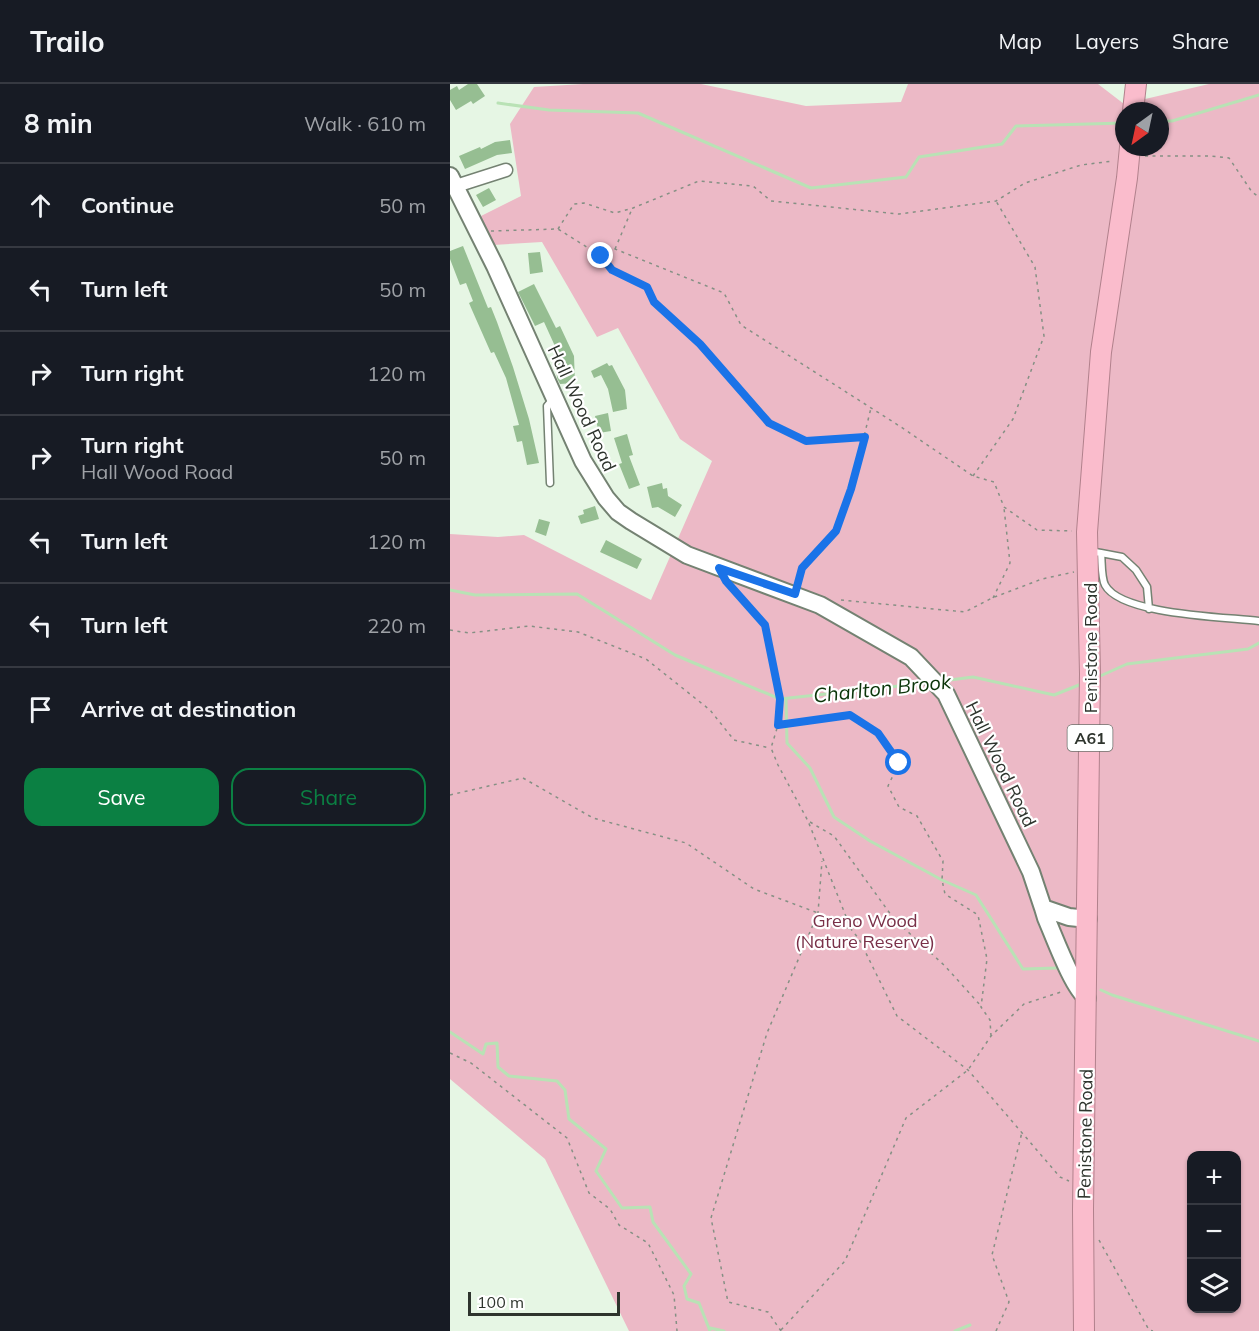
<!DOCTYPE html>
<html lang="en">
<head>
<meta charset="utf-8">
<style>
	body { margin:0; font-family:Mulish,sans-serif; background:#242831; color:#f1f3f6 }
	.controls { position:absolute; right:18px; bottom:18px; display:grid; overflow:hidden; border-radius:12px; box-shadow:0 2px 4px #0004 }
	.controls button { width:54px; height:54px; display:grid; place-items:center; padding:0; border:0; border-bottom:2px solid #363941; background:#171b24; color:#f1f3f6; font:30px sans-serif }
	.compass { position:absolute; left:665px; top:18px; width:54px; height:54px; border-radius:50%; background:#171b24; box-shadow:0 2px 4px #0004; rotate:213deg }
	.scale { position:absolute; left:18px; bottom:15px; width:152px; box-sizing:border-box; padding-left:6px; border:3px solid #2e342d; border-top:0; font-size:16px; line-height:21px; white-space:nowrap; color:#2e342d; -webkit-text-stroke:4px #fff; paint-order:stroke }
	.stop { position:absolute; width:18px; height:18px; margin:-14px; border:4px solid #1a73e8; border-radius:50%; background:#fff }
	.stop.end { background:#1a73e8; border-color:#fff; box-shadow:0 2px 6px #0008 }
	.list { margin:0; padding:0; list-style:none }
	h2 { display:flex; justify-content:space-between; align-items:center; height:78px; margin:0; padding:0 24px; font-size:26px }
	h2 small { font-size:20px; font-weight:400; color:#9ea1a6 }
	.list li { display:grid; grid-template-columns:39px 1fr auto; gap:18px; align-items:center; box-sizing:border-box; height:84px; padding:0 24px; border-top:2px solid #363941 }
	.list b { display:block; font-size:22px; white-space:nowrap }
	.list p { margin:0; font-size:20px; white-space:nowrap; color:#9ea1a6 }
	.list em { font-size:20px; font-style:normal; color:#9ea1a6 }
	.actions { display:flex; gap:12px; padding:18px 24px }
	.actions a { flex:1; padding:14px 0; border:2px solid #0b8043; border-radius:18px; text-align:center; font-size:21px; color:#0b8043 }
	.actions .main { background:#0b8043; color:#fff }
	.icon { flex:none; width:33px; height:33px; fill:none; stroke:currentColor; stroke-width:2; stroke-linecap:round; stroke-linejoin:round }
	.map { position:relative; flex:none; width:809px; height:1247px; overflow:hidden }
	header { display:flex; align-items:center; gap:36px; box-sizing:border-box; height:84px; padding:0 30px; background:#171b24; border-bottom:2px solid #363941 }
	header strong { font-size:28px }
	nav { display:flex; gap:33px; margin-inline-start:auto; font-size:21px }
	main { display:flex }
	aside { flex:1; background:#171b24 }
	.map>svg:first-child { display:block }
	.green { fill:#ecb9c6; fill-rule:evenodd }
	.lines { fill:none; stroke-linecap:round; stroke-linejoin:round }
	.stream { stroke:#b9e2b5; stroke-width:3 }
	.building { fill:#96be92 }
	.service-casing { stroke:#748272; stroke-width:9 }
	.minor-casing { stroke:#748272; stroke-width:15 }
	.secondary-casing { stroke:#748272; stroke-width:20 }
	.trunk-casing { stroke:#b1818c; stroke-width:22 }
	.path { stroke:#859084; stroke-width:1.5; stroke-dasharray:3 4.5; stroke-linecap:butt }
	.service { stroke:#fff; stroke-width:6 }
	.minor { stroke:#fff; stroke-width:12 }
	.secondary { stroke:#fff; stroke-width:16 }
	.trunk { stroke:#fabccc; stroke-width:20 }
	.route { stroke:#1a73e8; stroke-width:8 }
	.labels { text-anchor:middle; dominant-baseline:central; stroke-width:4.5; stroke-linejoin:round; paint-order:stroke }
	.shield { fill:#fff; stroke:#6d716c; stroke-width:1.5 }
	.shield-label { font-size:16px; font-weight:bold; fill:#2e342d }
	.street-label { font-size:18px; fill:#2e342d; stroke:#fff }
	.park-label { font-size:18px; fill:#793048; stroke:#fff }
	.water-label { font-size:20px; font-style:italic; fill:#0b3509; stroke:#fff }
</style>
</head>
<body>
<header>
<strong>Trailo</strong>
<nav><a>Map</a><a>Layers</a><a>Share</a></nav>
</header>
<main>
<aside>
<h2>8 min<small>Walk · 610 m</small></h2>
<ul class="list">
<li><svg class="icon" aria-label="ahead" viewBox="0 0 24 24"><path d="M12 20V5M6 11l6-6 6 6"/></svg><div><b>Continue</b></div><em>50 m</em></li>
<li><svg class="icon" aria-label="left" viewBox="0 0 24 24"><path d="M17 20v-9H6M10 6l-5 5 5 5"/></svg><div><b>Turn left</b></div><em>50 m</em></li>
<li><svg class="icon" aria-label="right" viewBox="0 0 24 24"><path d="M7 20v-9h11M14 6l5 5-5 5"/></svg><div><b>Turn right</b></div><em>120 m</em></li>
<li><svg class="icon" aria-label="right" viewBox="0 0 24 24"><path d="M7 20v-9h11M14 6l5 5-5 5"/></svg><div><b>Turn right</b><p>Hall Wood Road</p></div><em>50 m</em></li>
<li><svg class="icon" aria-label="left" viewBox="0 0 24 24"><path d="M17 20v-9H6M10 6l-5 5 5 5"/></svg><div><b>Turn left</b></div><em>120 m</em></li>
<li><svg class="icon" aria-label="left" viewBox="0 0 24 24"><path d="M17 20v-9H6M10 6l-5 5 5 5"/></svg><div><b>Turn left</b></div><em>220 m</em></li>
<li><svg class="icon" aria-label="arrive" viewBox="0 0 24 24"><path d="M6 21V4h12l-3 4 3 4H6"/></svg><div><b>Arrive at destination</b></div></li>
</ul>
<div class="actions"><a class="main">Save</a><a>Share</a></div>
</aside>
<div class="map">
<svg width="809" height="1247" viewBox="0 0 809 1247">
	<rect width="100%" height="100%" fill="#e6f6e4"/>
	<path class="green" d="M133,0H251L356,22L451,18L458,0H648L674,20L759,0H809V1247H179L95,1075L0,995V450L48,453L74,451L201,516L262,377L230,355L168,244L147,253L92,158L43,161L31,132L71,112L60,40L84,3ZM674,27H710V63H674ZM742,1072H786V1224H742Z"/>
	<g class="lines">
		<path class="stream" d="M48,19L99,26L188,29L361,104L456,93L469,73L552,60L566,42L674,39
			M710,37H722L809,11
			M0,506L25,511L127,510L225,571L330,615L476,599
			M648,593L677,580L798,565L809,559
			M492,597L523,593L604,611L634,599
			M336,615L337,659L360,684L384,733L420,757L492,796L526,811L573,885L607,884
			M651,906L662,911L809,957
			M0,948L33,970L36,960L47,959L48,983L59,992L107,997L115,1006L119,1035L156,1065L146,1087L172,1124L200,1123L203,1138L241,1190L234,1202L237,1215L249,1219L260,1247
			M260,1244L274,1247
			M505,1247L520,1241"/>
	</g>
	<path class="building" d="M18,0H27L35,12L23,20L21,17L6,26L0,16V6L7,2L9,6Z
		M60,56L62,69L47,71L15,85L9,72L30,63L31,65L45,58Z
		M39,104L46,116L33,123L26,111Z
		M13,162L38,224L41,223L47,238L63,283L79,335L89,379L77,381L72,357L67,358L63,342L69,341L56,294L44,268L41,269L22,226L19,219L23,217L16,199L10,201L0,175V167Z
		M90,168L93,188L80,190L78,169Z
		M84,200L106,244L110,242L124,272L125,299L110,300L107,294L104,260L94,238L85,242L68,208Z
		M157,279L159,282L162,281L175,306L177,325L163,328L158,305L151,291L144,294L141,287Z
		M158,329L161,347L149,349L145,332Z
		M177,350L183,371L179,372L190,401L179,405L169,380L172,379L164,354Z
		M212,399L213,405L217,404L218,412L232,421L225,433L208,423L202,424L197,403Z
		M145,422L149,435L131,440L128,432L134,430L133,426Z
		M89,435L100,438L96,452L85,448Z
		M156,456L192,475L187,485L150,468Z"/>
	<g class="lines">
		<defs>
			<path id="service" d="M100,399L97,322L103,315
				M639,467L651,469C652,477 651,493 655,501C671,531 776,533 809,537
				M651,469L672,473L686,486L697,503L699,525"/>
			<path id="minor" d="M6,102L56,86"/>
			<path id="secondary" d="M0,92L45,182L133,377L156,414L168,428L181,437L237,471L370,521L461,573L496,610L581,788L593,824L619,833L638,835
				M593,824L596,834C604,852 623,905 637,914"/>
			<path id="trunk" d="M683,27L686,0
				M634,1247L633,1126L640,590L637,448L651,268L677,94L680,63"/>
		</defs>
		<use href="#service" class="service-casing"/>
		<use href="#minor" class="minor-casing"/>
		<use href="#secondary" class="secondary-casing"/>
		<use href="#trunk" class="trunk-casing"/>
		<path class="path" d="M695,72H760L779,74L802,108L809,113
			M108,145L124,120L134,119L165,129L183,124L249,97L303,102L321,117L449,130L546,117L575,99L631,81L663,77
			M41,147L108,145L151,172L162,186L197,203L204,218L250,260L319,339L356,357L415,353
			M165,165L182,125
			M151,172L165,165L274,209L291,241L451,343L523,392L544,398L554,423L587,446L622,447
			M523,392L563,335L594,252L585,183L546,117
			M348,498L352,484L386,447L401,405L421,324
			M280,502L315,541L330,615L328,641L321,664L328,681L358,737L401,845L409,855L447,932L518,986L610,1093L619,1097
			M543,514L560,479L554,424
			M391,516L515,528L542,514L592,495L624,488
			M0,546L19,549L79,542L128,548L196,575L260,626L284,656L320,664
			M329,641L400,631L428,649L449,679L438,702L449,723L467,732L493,777L492,796L495,810L528,831L537,875L531,923L540,936L541,952
			M0,711L73,694L143,734L236,759L304,805L368,829L400,845
			M360,738L384,752L444,835L495,882L531,922
			M0,969L21,979L117,1054L139,1109L160,1125L169,1141L198,1159L224,1211L227,1247
			M649,1156L699,1246L703,1247
			M331,1246L395,1177L456,1034L518,986L541,952L574,920L614,907
			M331,1247L318,1228L278,1218L261,1134L317,949L368,829L372,777
			M546,1247L559,1218L542,1171L572,1048"/>
		<use href="#service" class="service"/>
		<use href="#minor" class="minor"/>
		<use href="#secondary" class="secondary"/>
		<use href="#trunk" class="trunk"/>
	</g>
	<g class="lines">
		<path class="route" d="M151,172L162,186L197,203L204,218L250,260L319,339L356,357L415,353L401,405L386,447L352,484L345,510L269,484L276,497L315,541L330,615L328,641L400,631L428,649L449,679"/>
	</g>
	<g class="labels">
		<rect class="shield" x="617.5" y="641" width="45" height="26" rx="4.5"/>
		<g class="shield-label">
			<text x="640" y="654">A61</text>
		</g>
		<g class="street-label">
			<text transform="translate(132 324) rotate(65)">Hall Wood Road</text>
			<text transform="translate(640 564) rotate(-90)">Penistone Road</text>
			<text transform="translate(551 680) rotate(64)">Hall Wood Road</text>
			<text transform="translate(635 1050) rotate(-89)">Penistone Road</text>
		</g>
		<g class="park-label">
			<text x="415" y="836">Greno Wood<tspan x="415" dy="21">(Nature Reserve)</tspan></text>
		</g>
		<g class="water-label">
			<text transform="translate(432 604) rotate(-6)">Charlton Brook</text>
		</g>
	</g>
</svg>
<div class="controls">
<button>+</button>
<button>−</button>
<button><svg class="icon" aria-label="layers" viewBox="0 0 24 24"><path d="M12 4l9 5-9 5-9-5zM3 14l9 5 9-5"/></svg></button>
</div>
<svg class="compass" viewBox="-18 -18 36 36"><path d="M0-13l5 13h-10z" fill="#e53935"/><path d="M0 13l5-13h-10z" fill="#9ea1a6"/></svg>
<div class="scale">100 m</div>
<div class="stop" style="left:449px;top:679px"></div>
<div class="stop end" style="left:151px;top:172px"></div>
</div>
</main>
</body>
</html>
